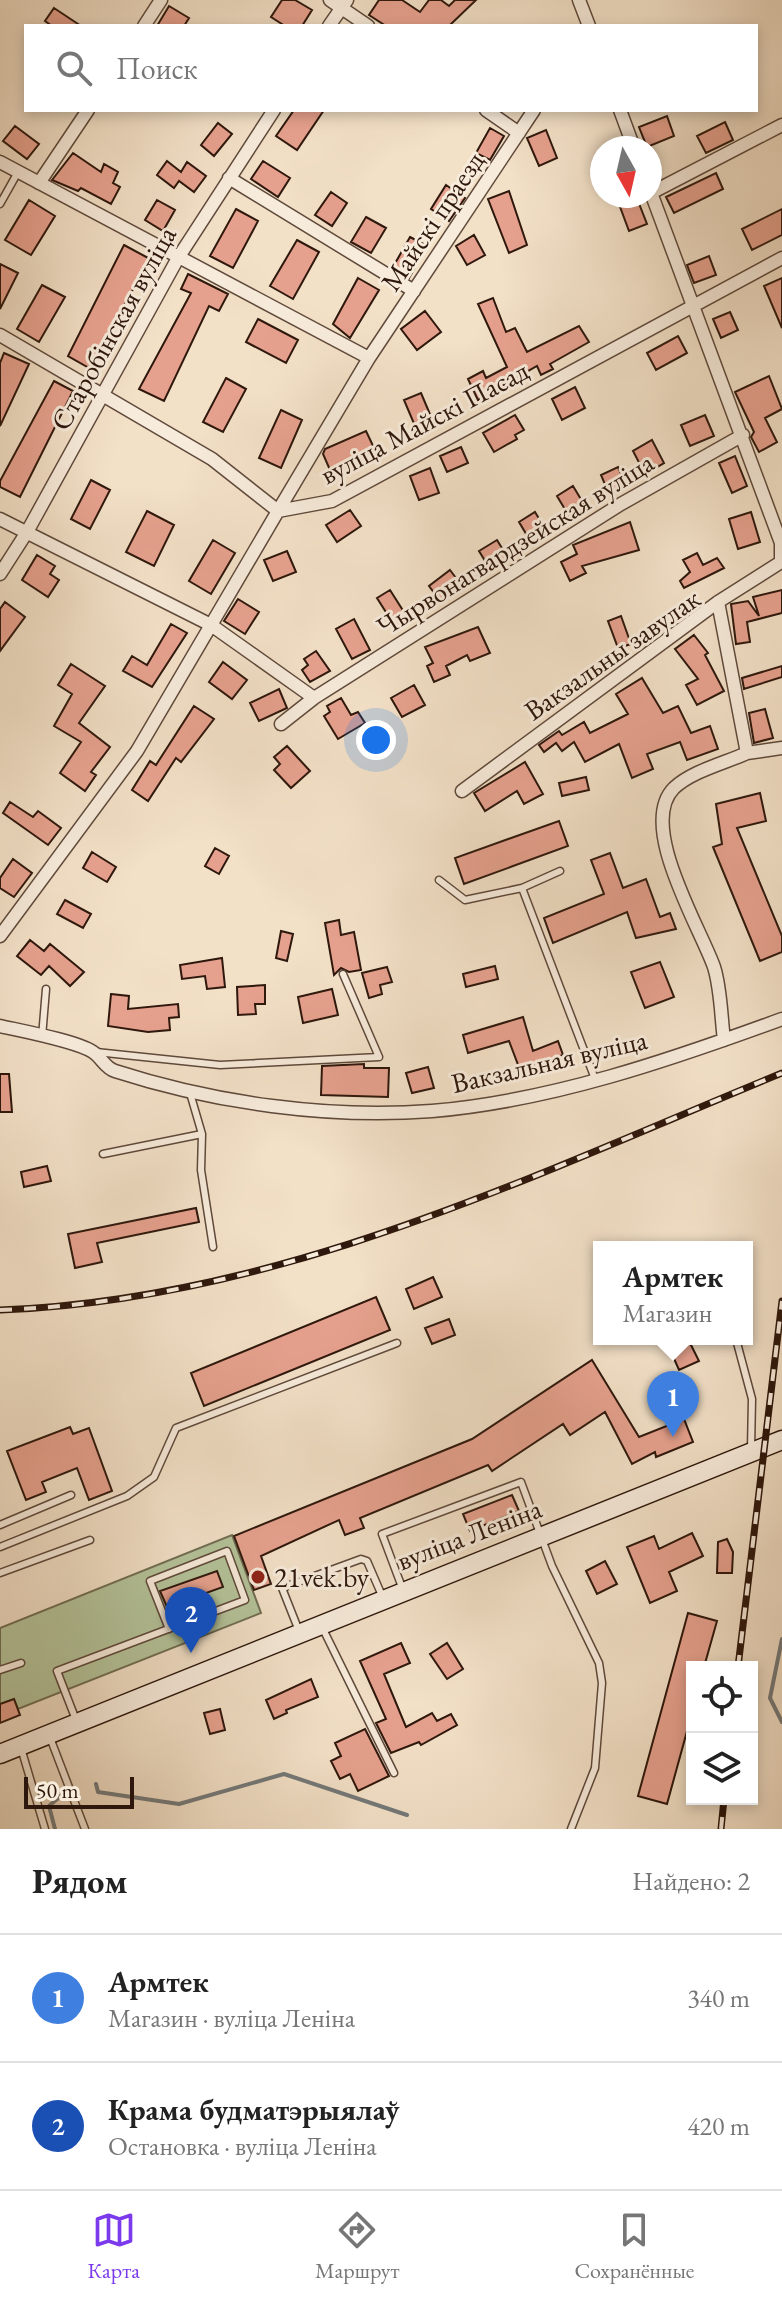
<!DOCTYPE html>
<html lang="ru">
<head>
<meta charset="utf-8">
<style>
	body { margin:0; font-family:"EB Garamond",serif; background:#f2f2f2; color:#222 }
	.controls { position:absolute; right:24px; bottom:24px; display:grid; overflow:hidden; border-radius:0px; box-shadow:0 4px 12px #0003 }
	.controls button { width:72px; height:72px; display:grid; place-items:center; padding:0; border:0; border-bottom:2px solid #e0e0e0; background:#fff; color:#222; font:40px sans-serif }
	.compass { position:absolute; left:590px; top:136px; width:72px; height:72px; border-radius:50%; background:#fff; box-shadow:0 4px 12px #0003; rotate:172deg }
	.scale { position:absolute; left:24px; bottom:20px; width:110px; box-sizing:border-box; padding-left:8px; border:4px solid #2e170c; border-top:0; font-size:22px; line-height:28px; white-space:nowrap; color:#2e170c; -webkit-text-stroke:6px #f7ebdb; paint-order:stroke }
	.you { position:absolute; left:376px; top:740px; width:28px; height:28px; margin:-20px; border:6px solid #fff; border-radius:50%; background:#1a73e8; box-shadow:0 0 0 12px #1a73e833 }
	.badge { display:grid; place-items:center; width:52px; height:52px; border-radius:50%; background:#7c3aed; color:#fff; font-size:26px; font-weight:700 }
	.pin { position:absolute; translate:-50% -66px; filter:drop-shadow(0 2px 4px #0008) }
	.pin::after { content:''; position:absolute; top:42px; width:28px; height:24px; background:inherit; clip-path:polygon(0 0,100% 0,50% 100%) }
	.popup { position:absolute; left:593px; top:1241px; width:160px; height:104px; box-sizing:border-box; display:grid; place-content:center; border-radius:0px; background:#fff; filter:drop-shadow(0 2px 6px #0005); font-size:26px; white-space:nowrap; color:#767676 }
	.popup b { font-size:30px; color:#222 }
	.popup::after { content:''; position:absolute; left:50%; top:100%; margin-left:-16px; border:16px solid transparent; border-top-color:#fff }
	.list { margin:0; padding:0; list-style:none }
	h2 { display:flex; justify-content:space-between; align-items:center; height:104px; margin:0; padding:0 32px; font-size:34px }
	h2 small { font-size:26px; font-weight:400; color:#767676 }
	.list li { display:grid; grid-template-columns:52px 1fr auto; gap:24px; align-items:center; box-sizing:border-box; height:128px; padding:0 32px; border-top:2px solid #e0e0e0 }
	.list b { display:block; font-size:30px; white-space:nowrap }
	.list p { margin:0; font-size:26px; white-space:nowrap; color:#767676 }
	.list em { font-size:26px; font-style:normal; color:#767676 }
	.icon { flex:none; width:44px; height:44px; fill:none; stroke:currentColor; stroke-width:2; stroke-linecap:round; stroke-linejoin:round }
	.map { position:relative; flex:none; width:782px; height:1829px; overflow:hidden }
	.search { position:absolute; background:#fff; box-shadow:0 4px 12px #0003; left:24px; right:24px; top:24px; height:88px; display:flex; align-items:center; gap:20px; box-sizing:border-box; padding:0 28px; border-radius:0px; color:#767676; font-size:30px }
	.sheet { height:360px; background:#fff }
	nav { display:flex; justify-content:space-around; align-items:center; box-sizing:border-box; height:112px; border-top:2px solid #e0e0e0; background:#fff; font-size:22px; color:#767676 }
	nav a { display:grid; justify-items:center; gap:4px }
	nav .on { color:#7c3aed }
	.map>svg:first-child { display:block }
	.green { fill:#b4c39a; stroke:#716d53; stroke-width:2 }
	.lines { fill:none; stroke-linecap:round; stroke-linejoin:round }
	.stream { stroke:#747979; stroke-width:4 }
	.building { fill:#e6a18e; stroke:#2e170c; stroke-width:2 }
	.service-casing { stroke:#5f493b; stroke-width:9 }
	.minor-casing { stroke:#5f493b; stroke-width:15 }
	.secondary-casing { stroke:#2e170c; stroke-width:21 }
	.service { stroke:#f7ebdb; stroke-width:6 }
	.minor { stroke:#f7ebdb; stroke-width:12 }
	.secondary { stroke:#f7ebdb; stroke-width:18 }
	.rail-casing { stroke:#2e170c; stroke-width:7 }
	.rail { stroke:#f7ebdb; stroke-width:4; stroke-dasharray:12; stroke-linecap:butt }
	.poi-dot { fill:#8f2418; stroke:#f7ebdb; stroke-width:3 }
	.labels { text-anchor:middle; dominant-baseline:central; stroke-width:6; stroke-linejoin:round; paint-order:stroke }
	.street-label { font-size:28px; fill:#2e170c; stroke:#f7ebdb }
	.poi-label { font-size:28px; fill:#2e170c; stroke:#f7ebdb; text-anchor:start }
</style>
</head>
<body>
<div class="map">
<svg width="782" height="1829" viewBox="0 0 782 1829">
	<rect width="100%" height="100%" fill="#f2e0c7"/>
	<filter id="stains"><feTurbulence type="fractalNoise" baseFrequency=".0025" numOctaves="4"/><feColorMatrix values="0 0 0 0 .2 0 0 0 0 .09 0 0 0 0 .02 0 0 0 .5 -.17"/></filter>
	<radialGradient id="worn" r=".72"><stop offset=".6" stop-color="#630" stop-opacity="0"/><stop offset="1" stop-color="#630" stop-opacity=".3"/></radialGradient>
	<path class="green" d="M232,1535L261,1613L18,1709L14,1699L0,1704V1628Z"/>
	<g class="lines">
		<path class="stream" d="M782,1639L770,1698L782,1722
			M96,1784L98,1792L179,1804L284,1774L407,1815
			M55,1829L49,1806L64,1793"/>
	</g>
	<path class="building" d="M282,0H295L312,10L302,26H285L271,17Z
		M379,0H402L420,12L429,0H441L449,6L455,0H476L449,26H386L369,15Z
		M169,6L189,18L184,26H157Z
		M54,8L81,26H52L45,21Z
		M294,110H324L297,150L276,136Z
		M667,116L674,136L647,147L639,127Z
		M725,122L733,140L706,153L697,136Z
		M218,123L232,134L214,156L201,145Z
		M15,126L39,144L27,159L3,141Z
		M490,128L504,136L490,160L476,153Z
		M546,130L557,158L539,166L527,138Z
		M73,153L101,172L104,164L118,172L113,183L120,187L111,204L81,188L78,191L52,180Z
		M167,161L181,172L187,162L206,176L194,192L179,181L174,188L157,175Z
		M263,161L290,178L278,197L251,179Z
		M716,173L723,189L674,213L666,197Z
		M446,185L465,198L449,221L431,209Z
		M509,191L527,245L509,253L488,199Z
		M331,192L347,203L332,226L315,215Z
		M616,196H636L647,224L629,231Z
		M29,200L55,216L31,255L5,240Z
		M157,200L175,210L163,231L145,220Z
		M236,209L258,221L233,268L210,256Z
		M782,209V235L752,250L742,229Z
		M366,217L386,228L371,253L351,242Z
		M474,235L485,255L467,265L456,246Z
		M410,237L427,246L409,278L393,267Z
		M297,240L319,252L293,299L270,286Z
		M124,245L150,259L89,368L68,356Z
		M709,256L716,275L694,283L687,265Z
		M0,264L18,273L0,309Z
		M188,274L228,294L219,311L209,306L164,401L139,389L191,293L181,289Z
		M358,278L379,290L350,338L333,324Z
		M782,278V328L764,286Z
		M42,285L65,297L39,342L17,329Z
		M493,298L506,332L515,328L527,352L579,326L589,342L550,364L553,369L541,375L537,366L478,400L468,379L483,371L486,378L507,367L478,304Z
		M425,311L441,332L417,350L401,329Z
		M730,312L738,330L721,338L713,319Z
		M258,319L298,340L286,363L246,342Z
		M678,336L687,353L656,370L647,353Z
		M4,353L29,364L0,426V363Z
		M769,376L782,409L765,418L777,442L759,452L751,437L754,432L735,392Z
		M226,378L246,389L223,432L203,422Z
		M54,381L73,391L20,497L0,487V481Z
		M575,387L585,408L562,420L552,399Z
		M421,393L432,419L415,426L404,400Z
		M281,410L302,420L281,468L259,458Z
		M515,415L524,430L515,435L517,439L494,452L483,433Z
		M705,415L714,436L690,446L681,425Z
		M366,431L375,450L330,470L323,454L325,449Z
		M652,440L664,463L645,474L633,451Z
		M461,447L468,463L447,472L440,456Z
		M735,456L747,486L732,493L719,463Z
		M618,467L626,485L609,494L601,475Z
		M430,468L439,493L419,500L410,476Z
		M91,480L110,490L90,529L71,519Z
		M573,486L585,506L569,516L557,496Z
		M350,510L361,526L337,542L326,525Z
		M147,511L174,525L154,566L126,552Z
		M535,512L547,532L531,542L519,522Z
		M751,512L760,542L738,549L729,519Z
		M630,522L639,550L582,566L586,573L570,581L561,562L577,554L573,545Z
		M213,540L235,553L211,594L189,581Z
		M497,540L508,558L490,569L479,551Z
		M287,551L296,572L273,581L264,560Z
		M697,553L703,565L717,558L724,568L684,588L680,581L690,572L683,560Z
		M37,555L55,566L50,574L59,580L48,597L22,580Z
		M450,570L462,586L441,602L429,586Z
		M390,590L409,620L396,628L377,598Z
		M782,590V613L747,622L750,642L736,644L731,604L748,601L759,616L753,597Z
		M238,599L259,612L245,634L224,621Z
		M5,602L25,617L0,651V609Z
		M621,616L631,644L618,648L608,621Z
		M354,619L370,650L352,659L336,629Z
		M171,624L187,633L152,687L123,671L132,656L147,665Z
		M478,627L490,653L470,661L467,655L446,666L450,675L434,682L427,666L433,663L425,647Z
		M694,635L708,653L705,655L724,691L697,705L686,685L698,679L675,649Z
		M316,651L330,671L310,682L302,670L308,665L304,659Z
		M223,662L247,680L232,699L209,682Z
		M71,664L105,686L79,723L110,747L91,772L96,775L85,791L60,773L81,742L54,726L72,694L58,685Z
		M782,666V677L744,689L742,678Z
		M642,678L663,713L678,706L691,733L710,726L718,749L687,760L680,742L647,754L653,769L632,778L619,744L585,762L574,742L562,751L556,743L544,752L539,745L559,731L562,735L584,722L590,733L628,714L616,694Z
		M414,685L425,705L402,717L391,698Z
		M279,689L287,708L259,721L250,703Z
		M341,698L351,715L358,712L365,723L338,739L324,716L330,712L327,706Z
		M194,706L214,719L181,762L176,758L148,801L132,790L150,761L156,765Z
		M765,709L773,738L754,743L749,713Z
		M287,746L310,771L291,788L274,770L280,764L274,757Z
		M525,762L543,794L524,804L517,791L485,811L474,793Z
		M586,777L589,790L562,796L559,783Z
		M760,793L766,821L737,828L782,936V952L760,961L713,847L722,844L716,804Z
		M10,802L33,817L38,811L61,828L48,845L3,813Z
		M559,821L568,846L464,884L455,858Z
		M215,848L229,856L219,874L205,866Z
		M92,852L116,867L107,882L83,868Z
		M610,853L623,888L646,879L660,917L670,913L676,929L636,938L627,912L553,943L544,918L604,894L591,860Z
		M13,859L32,873L14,897L0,888V878Z
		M65,900L91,914L83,928L57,914Z
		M339,920L341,935L354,932L361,970L349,972L341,968L334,975L325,923Z
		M281,931L293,934L287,961L276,958Z
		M30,940L44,951L50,944L84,972L70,986L49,966L41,975L17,956Z
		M222,958L225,987L207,989L205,976L182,979L180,965Z
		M660,962L674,997L645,1008L631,972Z
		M495,966L498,979L466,987L463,974Z
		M387,967L392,982L380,985L382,994L369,998L362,973Z
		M265,985V1004H255L256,1014L238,1015L237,987Z
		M332,989L338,1015L303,1023L298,997Z
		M111,994L129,996L128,1009L178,1004L179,1017L169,1018L170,1030L148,1032L108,1026Z
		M523,1017L533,1051L558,1041L563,1055L520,1070L509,1041L468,1053L463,1035Z
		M364,1064V1068H389L388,1097L321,1095L322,1066Z
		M428,1067L434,1088L412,1093L406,1073Z
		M0,1074H9L12,1112H0Z
		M47,1166L51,1181L24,1187L21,1172Z
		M196,1208L199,1222L97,1243L102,1262L75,1268L68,1234Z
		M433,1277L442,1297L414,1309L406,1289Z
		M376,1297L390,1330L204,1406L191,1373Z
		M449,1319L455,1335L432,1344L425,1328Z
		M681,1339H688L699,1361L679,1370L668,1345Z
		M592,1360L639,1437L684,1419L693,1442L656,1457L655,1452L632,1464L605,1412L570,1435L563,1424L492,1471L488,1465L360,1518L364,1528L345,1535L339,1520L261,1556L271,1584L254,1590L234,1536L472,1439Z
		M70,1427L73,1434L89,1428L112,1491L89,1500L77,1468L42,1482L46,1492L26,1500L7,1451Z
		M512,1495L519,1511L470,1531L463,1514Z
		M692,1533L703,1556L669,1572L677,1591L650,1603L627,1547L654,1536L659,1549Z
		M727,1539L733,1552L732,1573H717L718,1542Z
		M605,1561L617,1584L597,1594L586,1571Z
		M217,1571L223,1587L167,1607L160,1591Z
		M688,1613L717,1621L704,1667H692V1713L667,1804L638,1796Z
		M401,1643L410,1663L384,1674L406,1727L432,1713L437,1721L451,1714L457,1725L421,1745L419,1742L391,1753L376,1723L386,1719L360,1661Z
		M447,1643L463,1669L447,1679L430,1654Z
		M311,1679L318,1697L286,1710L287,1713L274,1719L266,1700Z
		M14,1699L20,1715L0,1723V1704Z
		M220,1709L225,1730L210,1734L204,1713Z
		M365,1729L389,1776L358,1791L350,1774L340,1779L331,1761L341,1756L335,1743Z"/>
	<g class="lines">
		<defs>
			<path id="service" d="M0,204L18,172
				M439,880L465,900L522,888L560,871
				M522,888L595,1079
				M42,1037L46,989
				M96,1052L220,1065L379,1057L343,974
				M190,1093L202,1134L201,1170L213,1247
				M103,1154L202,1134
				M736,1339L752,1399L751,1449
				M0,1525L71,1495
				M0,1547L127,1496L154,1477L176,1428L397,1343
				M0,1573L90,1540
				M403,1590L382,1534L521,1482L552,1566L599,1663L602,1683L595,1768L571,1829
				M323,1629L394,1773
				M299,1631L282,1588L361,1559L367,1561L383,1598
				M0,1670L21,1663
				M76,1720L57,1671L245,1600L227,1551L150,1581L169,1629
				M49,1735L85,1829
				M21,1748L45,1829"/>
			<path id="minor" d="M330,0L368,26
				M579,0L589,26
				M144,26L161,0
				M329,26L347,0
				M486,110L519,133
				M620,110L634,148
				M0,162L369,358
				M229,178L414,291
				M39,183L88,110
				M650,190L781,543V562
				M651,193L782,125
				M0,335L212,459L278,511L369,358L534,110
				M0,519L211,625L314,698
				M0,574L27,532L178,258L274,110
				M718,602L747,753L782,748
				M281,724L314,698L621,504L743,435
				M462,791L718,602L781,562
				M0,936L137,751L278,511L332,501L782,258
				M0,1026C22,1031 76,1041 93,1052C102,1058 105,1068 115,1071C214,1103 329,1119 432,1111C551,1101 670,1060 782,1019
				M724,1040C721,1017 721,989 714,967C700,927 637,825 674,788C692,771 725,763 747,753"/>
			<path id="secondary" d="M0,1754L782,1440"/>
		</defs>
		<use href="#service" class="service-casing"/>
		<use href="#minor" class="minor-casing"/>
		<use href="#secondary" class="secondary-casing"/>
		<use href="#service" class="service"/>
		<use href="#minor" class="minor"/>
		<use href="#secondary" class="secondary"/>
		<defs>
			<path id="rail" d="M0,1310C278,1300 529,1177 782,1073
				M738,1667L782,1301
				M721,1829L724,1799"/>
		</defs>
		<use href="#rail" class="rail-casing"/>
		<use href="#rail" class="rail"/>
	</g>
	<circle class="poi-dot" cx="258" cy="1577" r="8"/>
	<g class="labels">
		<g class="street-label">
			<text transform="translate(432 221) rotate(-56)">Майскі праезд</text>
			<text transform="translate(113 328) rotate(-61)">Старобінская вуліца</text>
			<text transform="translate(424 422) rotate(-28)">вуліца Майскі Пасад</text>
			<text transform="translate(515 544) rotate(-32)">Чырвонагвардзейская вуліца</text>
			<text transform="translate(612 654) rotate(-35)">Вакзальны завулак</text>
			<text transform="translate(549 1061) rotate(-13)">Вакзальная вуліца</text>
			<text transform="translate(469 1534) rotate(-21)">вуліца Леніна</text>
		</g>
		<g class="poi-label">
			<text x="274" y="1577">21vek.by</text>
		</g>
	</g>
	<rect width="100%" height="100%" filter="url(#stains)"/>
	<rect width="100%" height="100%" fill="url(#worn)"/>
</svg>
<div class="controls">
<button><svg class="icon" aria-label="locate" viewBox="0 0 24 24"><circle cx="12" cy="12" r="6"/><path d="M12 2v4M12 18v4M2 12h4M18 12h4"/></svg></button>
<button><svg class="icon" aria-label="layers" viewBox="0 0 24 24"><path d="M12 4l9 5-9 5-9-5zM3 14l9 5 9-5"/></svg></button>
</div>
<svg class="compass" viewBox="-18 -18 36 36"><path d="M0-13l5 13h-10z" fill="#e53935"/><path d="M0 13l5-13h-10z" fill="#767676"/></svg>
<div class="scale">50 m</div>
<div class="you"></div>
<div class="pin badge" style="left:673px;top:1437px;background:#3f7fe0">1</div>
<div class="popup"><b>Армтек</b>Магазин</div>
<div class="pin badge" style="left:191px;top:1653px;background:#1a4fb4">2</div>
<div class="search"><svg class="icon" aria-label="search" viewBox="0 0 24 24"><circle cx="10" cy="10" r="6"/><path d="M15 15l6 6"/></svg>Поиск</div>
</div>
<section class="sheet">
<h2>Рядом<small>Найдено: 2</small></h2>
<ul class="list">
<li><span class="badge" style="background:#3f7fe0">1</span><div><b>Армтек</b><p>Магазин · вуліца Леніна</p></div><em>340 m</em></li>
<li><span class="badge" style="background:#1a4fb4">2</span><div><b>Крама будматэрыялаў</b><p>Остановка · вуліца Леніна</p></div><em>420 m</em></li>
</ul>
</section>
<nav>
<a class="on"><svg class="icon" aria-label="map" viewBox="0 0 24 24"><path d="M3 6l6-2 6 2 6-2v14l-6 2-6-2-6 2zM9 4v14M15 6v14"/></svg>Карта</a>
<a><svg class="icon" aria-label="directions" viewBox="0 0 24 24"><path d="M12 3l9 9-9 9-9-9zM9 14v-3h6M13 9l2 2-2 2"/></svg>Маршрут</a>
<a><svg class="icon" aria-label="saved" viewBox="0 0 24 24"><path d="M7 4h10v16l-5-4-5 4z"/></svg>Сохранённые</a>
</nav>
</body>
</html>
